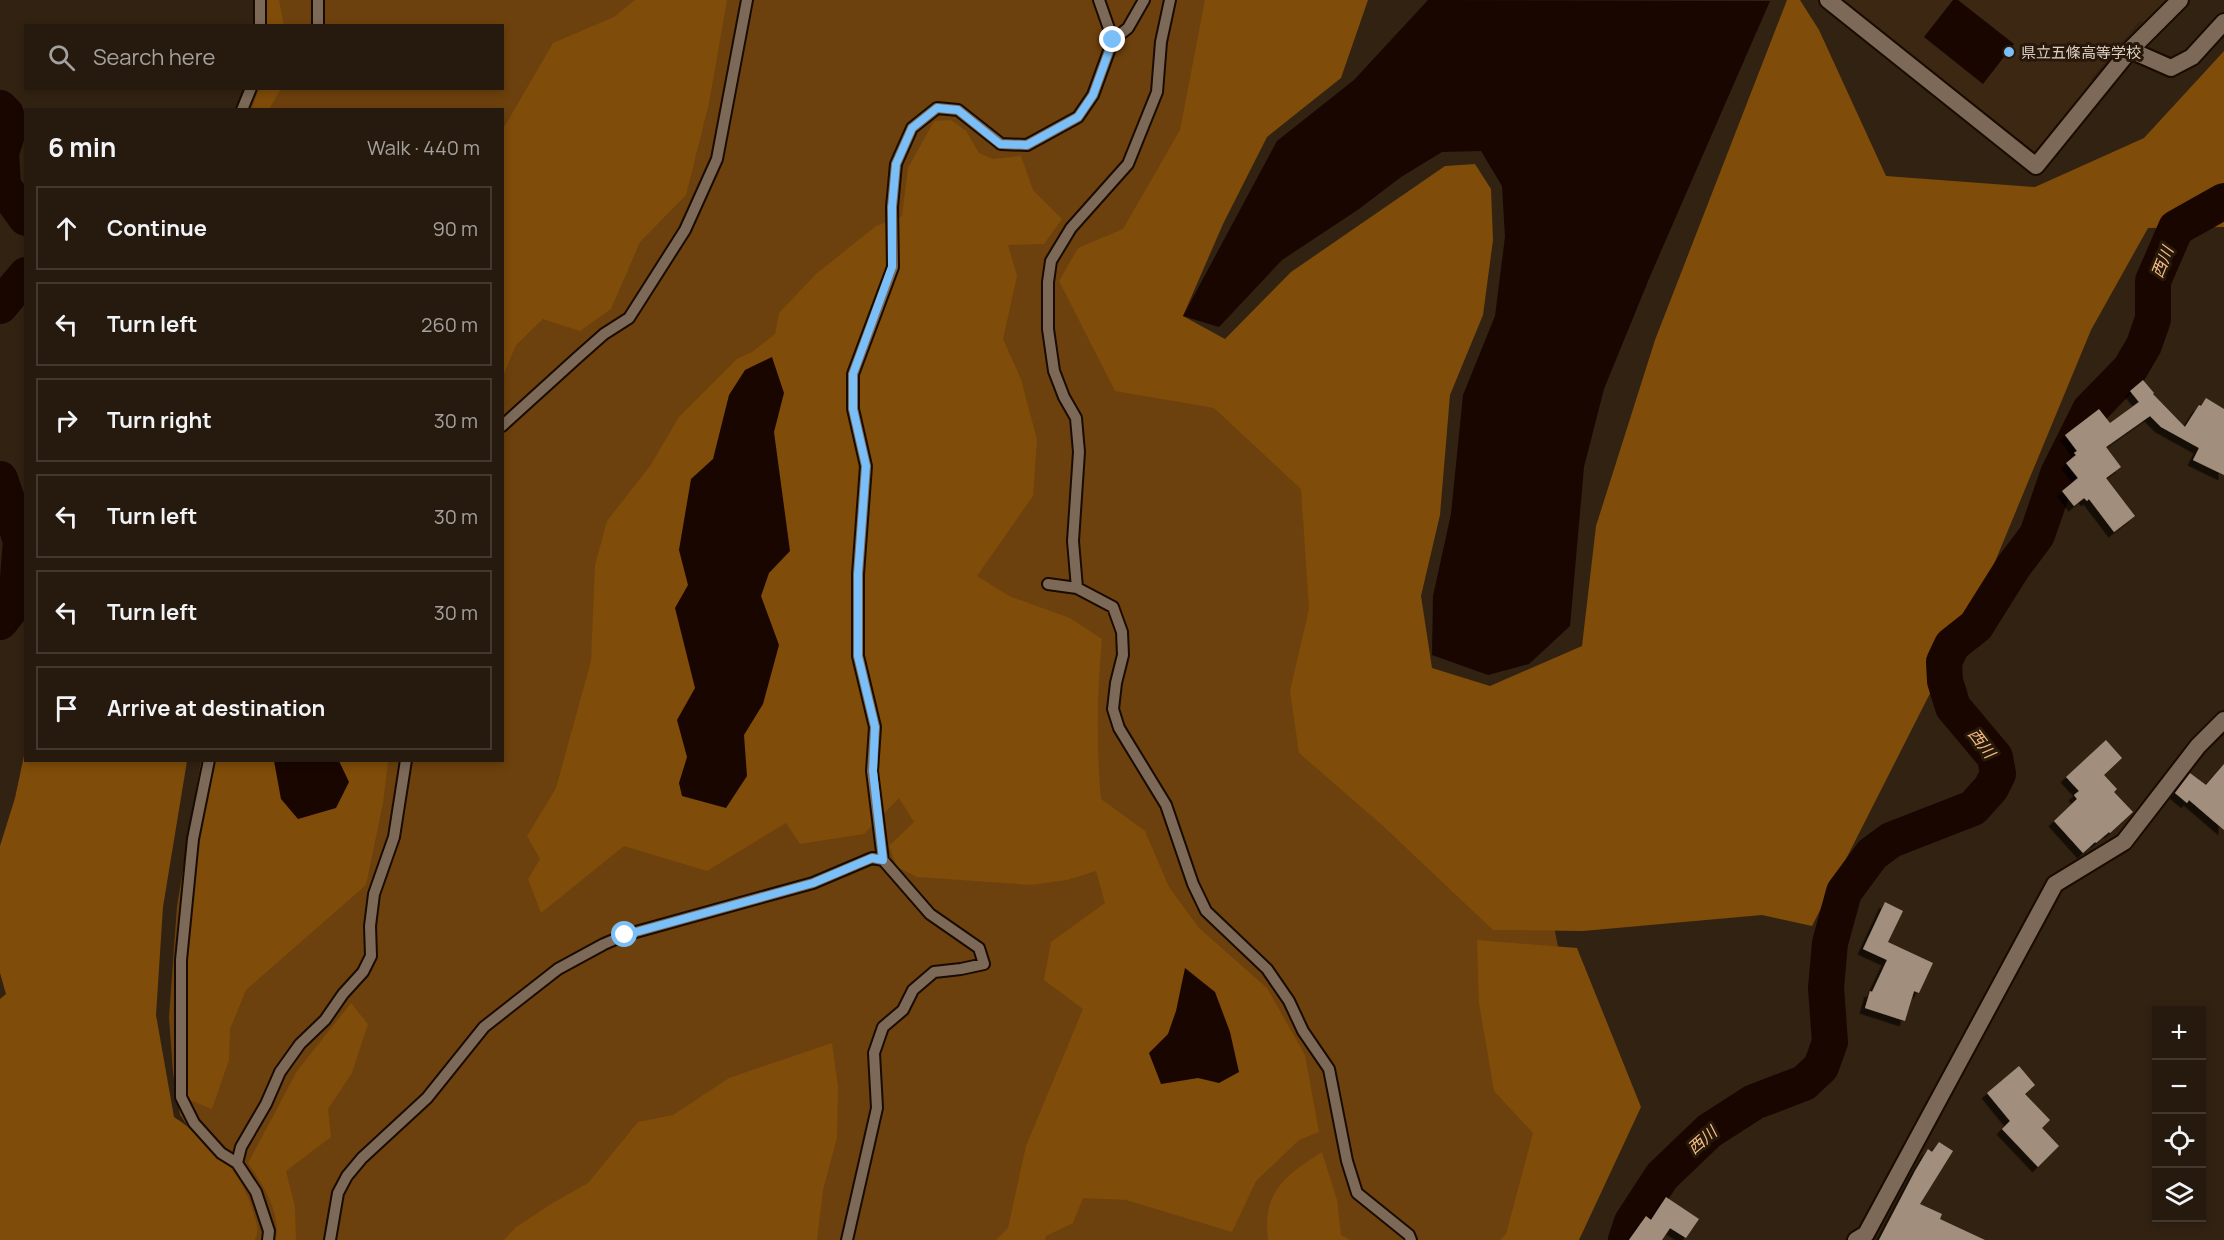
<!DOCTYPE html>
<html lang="en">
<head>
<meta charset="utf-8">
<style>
	body { margin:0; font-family:Manrope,"Noto Sans JP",sans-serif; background:#2e2317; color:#f1f3f6 }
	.controls { position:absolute; right:18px; bottom:18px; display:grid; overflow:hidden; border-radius:0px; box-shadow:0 3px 9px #0003 }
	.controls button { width:54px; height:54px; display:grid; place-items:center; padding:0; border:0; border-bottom:2px solid #42382e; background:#261a0e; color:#f1f3f6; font:30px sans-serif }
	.stop { position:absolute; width:18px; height:18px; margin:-14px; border:4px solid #7abff8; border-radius:50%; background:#fff }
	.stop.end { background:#7abff8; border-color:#fff; box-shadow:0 2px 6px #0008 }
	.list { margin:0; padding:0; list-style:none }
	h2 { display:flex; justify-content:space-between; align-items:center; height:78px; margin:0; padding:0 24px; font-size:26px }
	h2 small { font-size:20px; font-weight:400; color:#a4a19e }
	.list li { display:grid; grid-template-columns:39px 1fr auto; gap:18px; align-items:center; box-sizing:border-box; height:84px; margin:0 12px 12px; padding:0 12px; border:2px solid #42382e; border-radius:0px }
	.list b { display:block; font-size:22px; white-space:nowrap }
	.list em { font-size:20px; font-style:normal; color:#a4a19e }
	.icon { flex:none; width:33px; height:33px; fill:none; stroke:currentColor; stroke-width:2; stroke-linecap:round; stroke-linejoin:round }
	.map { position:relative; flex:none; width:2224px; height:1240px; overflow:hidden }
	.search { position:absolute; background:#261a0e; box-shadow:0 3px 9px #0003; left:24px; top:24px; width:480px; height:66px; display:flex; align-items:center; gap:15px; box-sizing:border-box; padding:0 21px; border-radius:0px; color:#a4a19e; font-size:22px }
	.panel { position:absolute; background:#261a0e; box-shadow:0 3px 9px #0003; left:24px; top:108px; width:480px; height:654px; border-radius:0px }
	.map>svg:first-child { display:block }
	.built { fill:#3c2712 }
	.green { fill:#6d410d }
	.forest { fill:#7f4c09 }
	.water { fill:#190600 }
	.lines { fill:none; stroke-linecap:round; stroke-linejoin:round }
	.river { stroke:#190600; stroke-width:36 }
	.building { fill:#a28e7b; filter:url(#shadow) }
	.service-casing { stroke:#190b00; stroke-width:14 }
	.minor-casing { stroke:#190b00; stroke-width:20 }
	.service { stroke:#7c6957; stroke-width:10 }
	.minor { stroke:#7c6957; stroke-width:16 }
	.route { stroke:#7abff8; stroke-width:8 }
	.poi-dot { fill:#7abff8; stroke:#281809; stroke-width:2 }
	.labels { text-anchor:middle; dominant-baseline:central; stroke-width:6; stroke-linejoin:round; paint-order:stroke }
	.poi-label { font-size:15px; fill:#dbd1c7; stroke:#281809; text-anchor:start }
	.water-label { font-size:16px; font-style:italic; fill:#f4bd88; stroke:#281809 }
</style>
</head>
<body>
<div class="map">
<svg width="2224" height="1240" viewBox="0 0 2224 1240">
	<defs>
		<filter id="shadow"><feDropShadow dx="-5.5" dy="5.5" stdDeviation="0" flood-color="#0009"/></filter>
	</defs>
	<rect width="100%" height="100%" fill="#322212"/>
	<path class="built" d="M1840,0H2168L2145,25L2140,21L2091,79L2097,84L2044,148L2029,152Z"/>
	<path class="green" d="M267,0H1270L1142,328L1302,356L1340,594L1551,912L1570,1006L1534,1240H250L196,1138L180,1115L173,1073L169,1017L177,906L201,761L502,760V110L248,109L255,89L502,88V26L266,25Z"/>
	<path class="forest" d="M267,0H279L284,25H266Z
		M635,0H727L709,103L686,195L640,242L611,309L580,331L543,319L516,345L503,376V129L553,43L614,17Z
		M1205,0H1368L1341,78L1267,137L1223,224L1183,316L1225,339L1291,272L1445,166L1475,164L1491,189L1493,240L1483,315L1450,395L1440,515L1421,596L1432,668L1490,686L1582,646L1596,526L1655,340L1787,0H1800L1819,30L1886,176L2035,187L2144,138L2224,51V227L2148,228L2091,330L1987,581L1812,926L1762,915L1583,931L1493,930L1382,825L1299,753L1290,691L1309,609L1301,489L1214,408L1115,391L1059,281L1078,248L1123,229L1180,130Z
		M259,89H281L269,109H252Z
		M951,120L966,131L979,153L993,159L1021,156L1033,190L1062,219L1044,244L1008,245L1017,276L1003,339L1021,379L1037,440L1033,496L977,576L1009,596L1070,618L1102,639C1097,693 1096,745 1101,799L1145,831L1169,887L1199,928L1267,988L1305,1055L1319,1132L1299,1140L1256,1181L1232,1232L1126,1200L1083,1198L1073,1223L1046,1236L1045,1240H996L1008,1228L1026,1146L1083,1009L1044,980L1051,942L1105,903L1096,871L1067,880L1031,885L917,877L897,867L889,846L914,822L899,798L864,834L800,844L786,823L707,871L624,846L541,913L528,879L540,859L527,836L556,788L591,661L595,565L607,521L650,466L679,417L737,359L752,352L775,334L779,313L816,274L876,226L902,216L908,168L934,121Z
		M25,751L26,760L187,761L163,907L156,1015L174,1117C208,1140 239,1167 252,1208C256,1221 260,1228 255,1240H0V999L6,994L0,973V846L15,798Z
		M214,761H388L383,803L366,885L246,990L230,1029L229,1060L212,1109L187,1099C176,986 192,872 214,761Z
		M1477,940L1577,948L1641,1107L1579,1240H1500L1506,1234L1533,1133L1494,1091L1479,1003Z
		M351,1003L368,1024L352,1073L328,1109L331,1137L286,1171L295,1207L296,1240H276C281,1213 263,1184 248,1163L297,1071Z
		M832,1043L838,1087L837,1138L823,1190L817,1240H504L515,1228L551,1204L588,1183L638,1122L673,1115L729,1078Z
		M1322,1152L1337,1200L1341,1235L1350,1240H1268C1262,1191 1285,1176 1322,1152Z"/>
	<path class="water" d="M1428,0L1770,1L1651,274L1604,389L1584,467L1570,626L1529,664L1488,675L1432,655L1433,596L1451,514L1463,395L1495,316L1505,237L1502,186L1481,151L1442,152L1401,177L1359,209L1282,260L1219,327L1183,316L1277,141L1354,80Z
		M1953,0H1958L2014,44L1983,84L1924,37Z
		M772,357L784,393L774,432L790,551L769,573L761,596L779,645L763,704L744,735L747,776L726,808L682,796L679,783L687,757L677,720L695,688L675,608L688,585L679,550L691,479L713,459L729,395L745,370Z
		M274,761H339L349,782L336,808L298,819L281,799Z
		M1185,968L1215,992L1230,1032L1239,1072L1219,1083L1198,1078L1161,1084L1149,1053L1168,1034L1176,1011Z"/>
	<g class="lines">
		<path class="river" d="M0,108L6,114L9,128L1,153L3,186L26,218
			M0,306L26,275
			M0,479L21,541L18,578L12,607L0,622
			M1626,1240L1632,1222L1662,1176L1709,1131L1754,1102L1804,1083L1821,1067L1830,1042L1826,988L1830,943L1844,892L1872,854L1891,840L1973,808L1991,788L1998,774L1995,757L1953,707L1945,681L1944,662L1952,645L1976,626L2013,567L2037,535L2058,474L2090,410L2130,369L2144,345L2153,319V281L2176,228L2224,201"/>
	</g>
	<path class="building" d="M2143,380L2154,393L2153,394L2185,427L2199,405L2201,406L2206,398L2224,409V475L2193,460L2199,448L2161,427L2150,416L2106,447L2121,467L2106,478L2135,516L2114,532L2089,499L2087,501L2084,498L2074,506L2062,491L2078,478L2066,463L2076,455L2074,453L2077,451L2065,435L2099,409L2110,423L2139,402L2130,391Z
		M2106,740L2122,758L2104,775L2117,789L2114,792L2133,812L2110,833L2109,832L2096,843L2095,842L2083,853L2054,821L2077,799L2074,795L2079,791L2066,777Z
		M2224,764V830L2189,800L2187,803L2175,793L2190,773L2206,785Z
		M1885,902L1903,911L1888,942L1933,963L1919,993L1914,991L1905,1021L1865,1008L1870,991L1872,992L1887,960L1863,949Z
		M2019,1066L2035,1085L2025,1094L2050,1120L2042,1128L2059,1146L2038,1167L2002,1129L2010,1121L1987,1093Z
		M1939,1142L1953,1151L1920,1204L1942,1214L1940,1219L1985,1240H1879L1915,1171L1928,1149L1932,1152Z
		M1666,1197L1699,1219L1686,1238L1670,1228L1662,1240H1629L1646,1216L1651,1220Z"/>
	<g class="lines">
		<defs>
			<path id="service" d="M318,0V26
				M260,26V0
				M1113,40L1128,28L1144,0
				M242,110L251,88
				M502,426L578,357L604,334L629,318L685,230L717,159L747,0
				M1048,584L1077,588L1113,607L1122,632L1123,655L1116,683L1113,709L1119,728L1166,805L1193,884L1206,911L1267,969L1289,1001L1303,1031L1329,1069L1347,1161L1357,1193L1409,1235L1411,1240
				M1077,588L1073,541L1079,452L1076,418L1064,397L1054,371L1048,329V282L1051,261L1071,228L1128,164L1157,92L1161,42L1170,0
				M209,760L193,839L181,960V1097L194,1123L221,1153L237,1163L256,1192L269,1231L268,1240
				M237,1163L241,1147L266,1104L280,1072L300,1044L325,1020L343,994L363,972L371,956L370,926L374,894L394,837L406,760
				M330,1240L338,1193L347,1176L362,1158L427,1098L484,1027L558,969L604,944L625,935L813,883L872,858L883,860
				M847,1240L877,1108L874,1053L883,1027L903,1010L913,990L934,972L961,969L984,964L979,948L930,914L883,860L872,771L875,727L858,656V574L866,466L853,409V374L893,267L892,207L896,164L912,128L937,108L958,110L1001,144L1027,145L1078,117L1093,95L1113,40L1099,0"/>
			<path id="minor" d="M1828,0L2036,166L2130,50L2180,0
				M2130,50L2171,68L2192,57L2224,22
				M1856,1240L1866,1234L2055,884L2124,842L2198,746L2224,720"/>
		</defs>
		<use href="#service" class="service-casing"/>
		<use href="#minor" class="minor-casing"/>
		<use href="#service" class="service"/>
		<use href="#minor" class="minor"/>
	</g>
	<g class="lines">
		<path class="route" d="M625,935L813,883L872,858L883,860L873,771L875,727L858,656V574L866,466L853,409V374L892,267V207L896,164L912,128L937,108L958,110L1000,144L1027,145L1078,117L1093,95L1113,40"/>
	</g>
	<circle class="poi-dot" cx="2009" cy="52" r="6"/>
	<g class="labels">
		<g class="poi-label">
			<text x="2021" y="52">県立五條高等学校</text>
		</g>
		<g class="water-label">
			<text transform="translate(2162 262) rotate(-68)">西川</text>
			<text transform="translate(1982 743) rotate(53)">西川</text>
			<text transform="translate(1702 1140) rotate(-41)">西川</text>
		</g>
	</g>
</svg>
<div class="controls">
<button>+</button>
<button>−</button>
<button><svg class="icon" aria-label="locate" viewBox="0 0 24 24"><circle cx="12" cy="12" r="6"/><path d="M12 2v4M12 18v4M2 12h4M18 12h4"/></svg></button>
<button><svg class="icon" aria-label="layers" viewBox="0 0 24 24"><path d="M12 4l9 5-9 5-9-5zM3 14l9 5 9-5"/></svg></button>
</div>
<div class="stop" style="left:625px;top:935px"></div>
<div class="stop end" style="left:1113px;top:40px"></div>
<div class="search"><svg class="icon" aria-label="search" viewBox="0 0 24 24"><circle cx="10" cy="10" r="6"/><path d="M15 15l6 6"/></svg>Search here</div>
<section class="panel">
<h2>6 min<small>Walk · 440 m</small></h2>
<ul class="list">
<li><svg class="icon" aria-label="ahead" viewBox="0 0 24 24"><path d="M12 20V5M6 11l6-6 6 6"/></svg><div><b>Continue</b></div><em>90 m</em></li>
<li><svg class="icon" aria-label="left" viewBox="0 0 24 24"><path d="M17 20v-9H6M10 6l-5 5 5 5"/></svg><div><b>Turn left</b></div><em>260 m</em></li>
<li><svg class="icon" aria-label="right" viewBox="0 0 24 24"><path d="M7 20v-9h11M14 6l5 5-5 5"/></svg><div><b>Turn right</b></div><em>30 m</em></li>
<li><svg class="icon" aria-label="left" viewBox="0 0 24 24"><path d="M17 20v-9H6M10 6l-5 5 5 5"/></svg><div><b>Turn left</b></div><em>30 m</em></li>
<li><svg class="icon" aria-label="left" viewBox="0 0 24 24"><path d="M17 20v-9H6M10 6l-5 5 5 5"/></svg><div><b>Turn left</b></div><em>30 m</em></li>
<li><svg class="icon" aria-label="arrive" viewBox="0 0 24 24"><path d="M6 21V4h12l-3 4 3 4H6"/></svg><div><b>Arrive at destination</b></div></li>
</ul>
</section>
</div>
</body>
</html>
